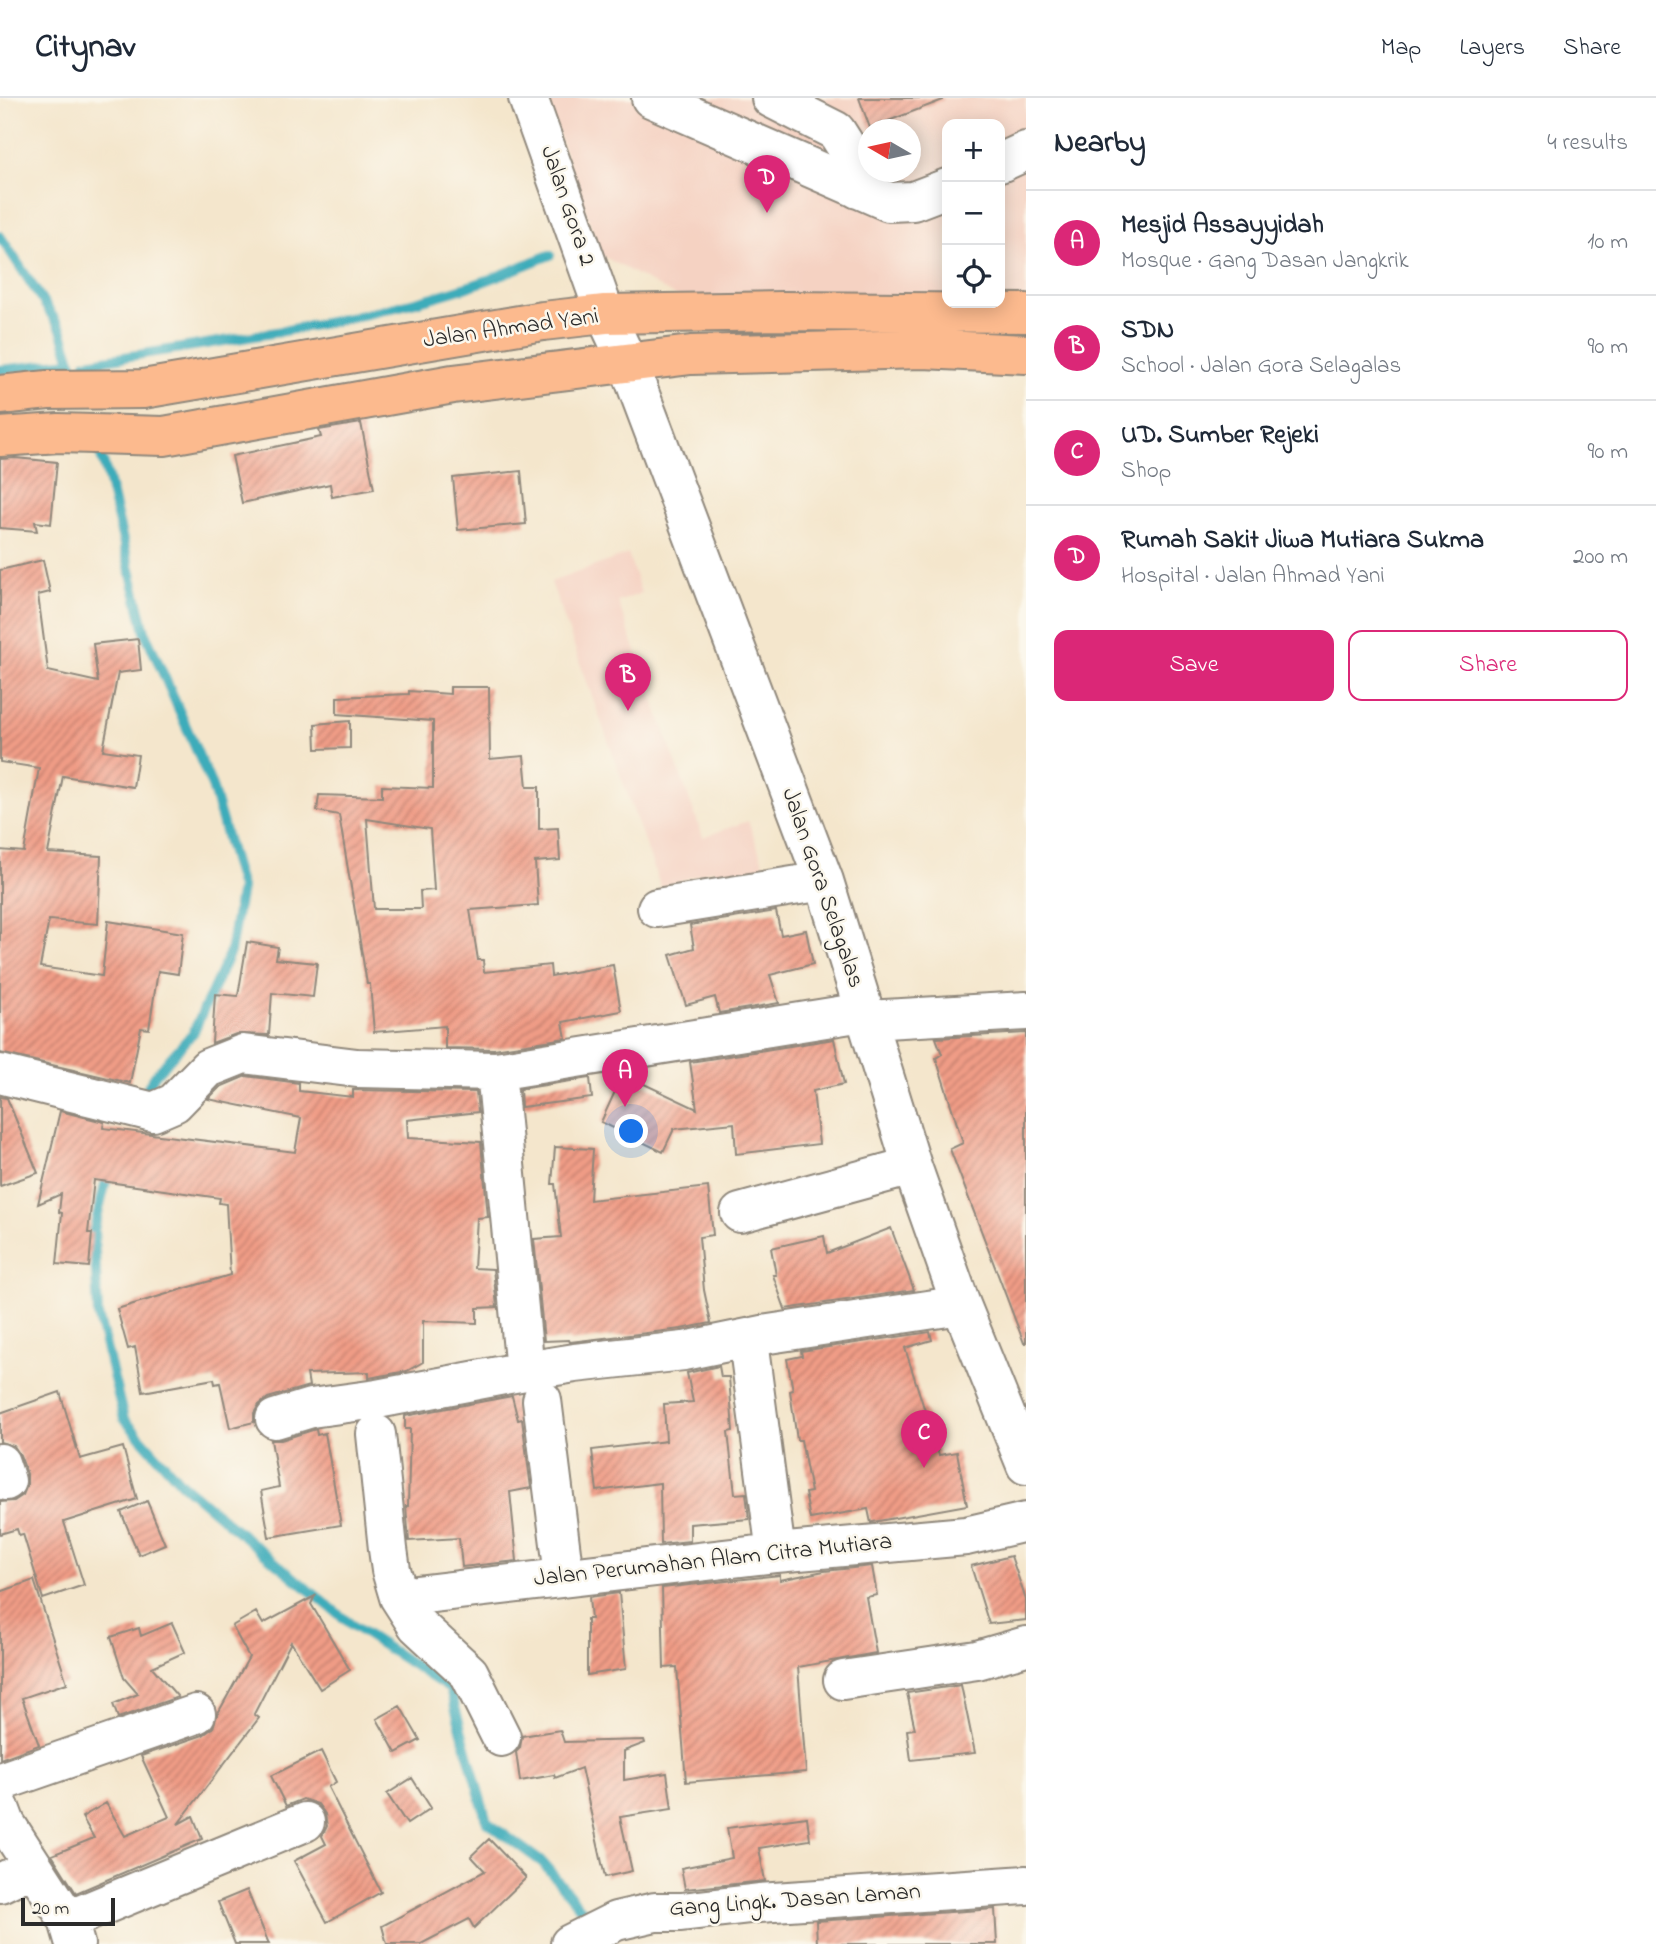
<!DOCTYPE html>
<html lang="en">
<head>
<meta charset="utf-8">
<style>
	body { margin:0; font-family:"Indie Flower",sans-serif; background:#f6f6f7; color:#1f2937 }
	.controls { position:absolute; right:21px; top:21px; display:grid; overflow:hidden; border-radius:14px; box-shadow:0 4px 18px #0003 }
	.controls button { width:63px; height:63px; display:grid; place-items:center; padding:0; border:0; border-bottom:2px solid #e0e1e3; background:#fff; color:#1f2937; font:35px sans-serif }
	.compass { position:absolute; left:858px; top:21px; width:63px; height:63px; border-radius:50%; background:#fff; box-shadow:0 4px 18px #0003; rotate:279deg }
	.scale { position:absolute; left:21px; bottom:18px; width:94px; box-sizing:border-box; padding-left:7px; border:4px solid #2b2b2b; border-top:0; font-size:19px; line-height:24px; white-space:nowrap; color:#2b2b2b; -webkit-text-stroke:5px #fbf7ec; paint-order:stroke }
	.you { position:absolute; left:632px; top:1034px; width:24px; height:24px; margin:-18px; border:5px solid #fff; border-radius:50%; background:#1a73e8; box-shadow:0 0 0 10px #1a73e833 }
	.badge { display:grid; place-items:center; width:46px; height:46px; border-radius:50%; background:#db2777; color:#fff; font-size:23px; font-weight:700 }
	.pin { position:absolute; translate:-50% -58px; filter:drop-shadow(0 2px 4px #0008) }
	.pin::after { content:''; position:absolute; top:37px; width:24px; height:21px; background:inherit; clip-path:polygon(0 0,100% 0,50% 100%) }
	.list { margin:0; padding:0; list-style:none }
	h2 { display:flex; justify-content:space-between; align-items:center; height:91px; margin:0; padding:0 28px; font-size:30px }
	h2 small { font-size:23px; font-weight:400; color:#747a83 }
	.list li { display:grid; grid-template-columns:46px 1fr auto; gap:21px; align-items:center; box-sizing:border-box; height:105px; padding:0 28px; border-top:2px solid #e0e1e3 }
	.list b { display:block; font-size:26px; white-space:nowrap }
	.list p { margin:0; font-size:23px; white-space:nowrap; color:#747a83 }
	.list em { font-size:23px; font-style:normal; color:#747a83 }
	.actions { display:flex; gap:14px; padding:21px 28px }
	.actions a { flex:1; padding:16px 0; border:2px solid #db2777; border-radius:14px; text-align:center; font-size:24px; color:#db2777 }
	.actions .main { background:#db2777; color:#fff }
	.icon { flex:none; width:38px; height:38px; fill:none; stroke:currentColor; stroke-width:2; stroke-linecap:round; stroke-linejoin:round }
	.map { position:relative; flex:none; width:1026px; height:1846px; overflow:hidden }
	header { display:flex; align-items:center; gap:42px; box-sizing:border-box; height:98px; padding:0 35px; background:#fff; border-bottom:2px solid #e0e1e3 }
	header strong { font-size:33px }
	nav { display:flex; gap:38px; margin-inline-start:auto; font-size:24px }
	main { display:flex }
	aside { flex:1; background:#fff }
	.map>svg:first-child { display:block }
	.built { fill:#f5d2c2; fill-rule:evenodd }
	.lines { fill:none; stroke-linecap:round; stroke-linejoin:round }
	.stream { stroke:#3dacba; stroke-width:10 }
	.building { fill:url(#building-hatch); fill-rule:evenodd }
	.minor-casing { stroke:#90887c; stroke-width:42 }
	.highway-casing { stroke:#90887c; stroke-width:42 }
	.minor { stroke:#fff; stroke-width:38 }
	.highway { stroke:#fcba8e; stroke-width:38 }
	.labels { text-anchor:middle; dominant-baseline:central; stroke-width:5; stroke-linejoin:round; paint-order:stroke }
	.street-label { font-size:24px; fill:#2b2b2b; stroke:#fbf7ec }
</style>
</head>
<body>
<header>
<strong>Citynav</strong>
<nav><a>Map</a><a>Layers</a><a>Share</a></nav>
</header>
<main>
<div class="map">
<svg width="1026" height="1846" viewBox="0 0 1026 1846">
	<defs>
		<pattern id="building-hatch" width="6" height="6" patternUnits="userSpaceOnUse" patternTransform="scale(1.75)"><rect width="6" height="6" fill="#f09c86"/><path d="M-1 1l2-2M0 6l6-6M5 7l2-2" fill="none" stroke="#c37f6e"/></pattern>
	</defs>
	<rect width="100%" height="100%" fill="#fbf7ec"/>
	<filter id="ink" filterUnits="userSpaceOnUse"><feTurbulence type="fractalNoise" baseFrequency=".0143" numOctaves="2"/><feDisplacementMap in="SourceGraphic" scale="14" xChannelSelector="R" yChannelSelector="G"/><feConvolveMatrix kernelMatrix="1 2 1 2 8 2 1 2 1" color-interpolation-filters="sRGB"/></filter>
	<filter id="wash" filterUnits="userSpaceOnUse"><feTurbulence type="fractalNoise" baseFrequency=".00686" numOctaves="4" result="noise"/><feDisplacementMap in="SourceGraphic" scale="28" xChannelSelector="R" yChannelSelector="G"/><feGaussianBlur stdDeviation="1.57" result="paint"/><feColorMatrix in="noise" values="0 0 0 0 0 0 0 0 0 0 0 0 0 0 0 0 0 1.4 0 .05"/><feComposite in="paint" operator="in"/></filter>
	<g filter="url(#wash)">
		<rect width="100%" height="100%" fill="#f4e6cc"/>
		<path class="built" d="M546,0H1026V206L696,209L601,157ZM947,26H1000V205H947ZM869,32H911V74H869Z
			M628,456L641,495L618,504L703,739L748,723L765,769L719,786L713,771L661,790L551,484Z"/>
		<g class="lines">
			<path class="stream" d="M0,138L61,231L78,285
				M86,265C214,244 346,228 470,188C497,180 523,167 550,157
				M0,272L71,264
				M96,343L107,376L145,534L212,688L241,790L230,854L193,935L155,977L139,1004
				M109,1071L94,1132L98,1217L124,1321L181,1385L259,1451L352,1527L450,1591L487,1724L543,1765L593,1825"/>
		</g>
		<g id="blocks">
			<path class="building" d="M859,0H943V2L870,30Z
				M361,325L374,391L332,399L330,386L242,405L232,358L321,339L319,332Z
				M15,360L57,364L51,426L35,424L37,433L0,430V361Z
				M521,373L526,426L458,432L453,380Z
				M43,462L50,494L38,497L48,573L98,584L93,546L138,541L141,572L118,575L103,652L138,657L133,689L63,678L48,755L101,758L98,826L49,822L40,869L102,878L108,823L183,835L178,876L158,873L149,931L141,930L130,985L0,955V752L24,754L39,670L0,664V472Z
				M450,589H489L490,661L524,658L527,689H539V731L558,730L560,762L535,764L538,807L470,812L478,862H483L484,874L550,867L551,878L613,867L621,913L563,924L566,940L494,951L445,950V928L374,934L370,886H367L339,717L317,713L319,697L382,699V688L433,690V623L337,616V599L409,596V593L450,596ZM367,721L430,731L434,792L420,793L421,811H374Z
				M350,623V650L316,651L315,626Z
				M776,813L781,837L806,832L813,866L770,877L779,905L719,915L715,899L686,907L670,857L694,850L690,827Z
				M247,844L278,849L276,861L317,865L313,899L272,895L269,937L236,936L212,945L215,896L238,898Z
				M1026,935V1245H1024L950,1051L963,1045L936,960L942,956L936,940Z
				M834,941L844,986L813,993L819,1046L736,1056L734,1025L674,1031L663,1054L601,1024L623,976L697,1011L690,964Z
				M246,978L299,985V993L353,999V992L476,994L478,1014L407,1022L408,1040L481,1044L488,1119L477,1120L474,1170L493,1171L497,1209L477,1210V1225L423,1223V1264L407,1273L369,1280V1274L307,1276L309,1288L268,1300L259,1307L254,1315V1324L230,1330L220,1285L215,1286L214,1281L143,1294L135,1249L128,1251L117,1211L230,1177L226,1106L219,1105L220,1100L94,1082L88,1135H92L89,1169L57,1166L62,1115L59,1114L61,1096L38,1106L60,1013L104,1024L103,1030L295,1054L301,1020L208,1001L220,989Z
				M590,980L592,1000L521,1009L520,991Z
				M0,999L7,1000L38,1075L0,1088Z
				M555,1049L593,1051L590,1102L708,1089L713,1137L699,1139L704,1192L711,1225L681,1231L570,1244L569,1242L544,1243L534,1141L561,1139L555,1086H552Z
				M891,1130L914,1192L785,1211L773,1177H776L771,1150L824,1138L827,1155Z
				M930,1234L932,1242L905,1250L939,1357L957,1354L967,1407L873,1424L871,1425L868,1411L810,1421L805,1395L811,1394L801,1342H797L790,1293L793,1292L787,1261L802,1258L801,1253Z
				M719,1268L721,1279H729L733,1333L728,1334L735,1396L746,1395L749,1421L690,1426V1443L661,1446L660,1385L597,1393L592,1352L666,1343L664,1306L693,1304L687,1275Z
				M60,1294L80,1361L123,1349L137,1401L64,1424L84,1487L43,1501L23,1436L19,1437L17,1431L0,1436V1404L14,1403L23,1397L27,1387V1376L20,1357L14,1348L0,1344V1315Z
				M512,1298L518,1322L522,1321L531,1390L510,1394L517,1463L462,1469L459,1440L409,1443L406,1408H408L410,1331H405V1318Z
				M316,1331L317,1337L325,1335L341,1427L269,1439L261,1393L279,1389L271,1342H281Z
				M147,1403L165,1446L139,1457L121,1414Z
				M1011,1458L1026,1502V1522L989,1526L971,1468Z
				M872,1468L877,1497L866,1499L876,1555L798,1569L806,1674L686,1684L677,1569L664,1570L662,1490L780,1477V1482L824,1473Z
				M34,1482L67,1585L22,1600L39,1647L0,1661V1494Z
				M619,1495L626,1571L587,1577V1521H591L589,1499Z
				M315,1498L311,1506L350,1572L320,1591L291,1544L254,1616L259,1620L178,1726L193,1718L202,1741L76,1795L52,1757L94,1740L82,1719L106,1705L125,1738L169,1719L141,1658L203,1637L213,1630L217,1617L249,1559L232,1528L256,1514L263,1526Z
				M172,1525L185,1554L152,1569L178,1599L118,1620L113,1606L138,1596L124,1580L111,1539L139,1530L141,1538Z
				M961,1587L975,1655L911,1662L907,1632L915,1631L907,1595Z
				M400,1608L420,1642L396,1655L377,1621Z
				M560,1632L564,1644L644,1642L645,1645L624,1653V1682L667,1675L672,1711L620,1719L632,1773L605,1779L581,1670L555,1680L554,1677L520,1683L516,1654L520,1650L522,1638Z
				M321,1653L336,1684L328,1689L381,1794L327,1824L294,1763L326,1746L322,1738L327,1728L325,1716L318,1706L303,1701L286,1708L271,1678Z
				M412,1680L431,1710L407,1726L387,1696Z
				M807,1719L810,1742L759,1750L765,1783L685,1791L681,1770L732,1760L727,1730Z
				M489,1741L526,1780L474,1830L469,1821L421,1846H387L382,1828L485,1773L471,1758Z
				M247,1792L269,1846H235L218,1804Z
				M995,1811L997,1846H817L816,1823Z"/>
		</g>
	</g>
	<g filter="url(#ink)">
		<use href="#blocks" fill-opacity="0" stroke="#90887c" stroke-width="2"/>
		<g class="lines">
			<defs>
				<path id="minor" d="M528,0L605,216L628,265L824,783L912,1068L961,1207L1026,1367
					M651,0L889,104L913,103L947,90
					M771,0L836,33L850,55L858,91
					M1000,65L1026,53
					M657,810L824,783
					M867,922L1026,913
					M496,973L525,1273
					M0,976L153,1014L174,1005L208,970L243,956L357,970L496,973L863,914
					M740,1115L912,1068
					M750,1258L776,1455
					M542,1302L564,1478
					M275,1321L311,1310L377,1301L525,1273L575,1265L684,1253L762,1237L961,1207
					M376,1336L388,1451L391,1472L399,1499L417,1527L469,1575L501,1639
					M0,1365L6,1383
					M399,1499L776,1455L966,1438L1026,1424
					M843,1582L977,1562L1026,1548
					M0,1684L196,1616
					M0,1710L6,1726L68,1822L75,1846
					M0,1785L33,1769
					M68,1822L305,1724
					M570,1846L616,1823L655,1814H681L759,1805L1026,1787"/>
				<path id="highway" d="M0,297L48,292L143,291L543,223L605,216L783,213L1026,215
					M0,339L59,335L164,338L453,286L691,257L923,251L1026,256"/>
			</defs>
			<use href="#minor" class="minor-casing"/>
			<use href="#highway" class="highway-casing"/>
			<use href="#minor" class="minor"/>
			<use href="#highway" class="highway"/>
		</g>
	</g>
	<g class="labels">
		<g class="street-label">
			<text transform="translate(567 108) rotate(71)">Jalan Gora 2</text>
			<text transform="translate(511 231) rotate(-8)">Jalan Ahmad Yani</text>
			<text transform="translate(822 790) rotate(71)">Jalan Gora Selagalas</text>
			<text transform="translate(713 1463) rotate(-6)">Jalan Perumahan Alam Citra Mutiara</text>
			<text transform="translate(795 1803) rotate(-4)">Gang Lingk. Dasan Laman</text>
		</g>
	</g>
</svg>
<div class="controls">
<button>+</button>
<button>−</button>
<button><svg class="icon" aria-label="locate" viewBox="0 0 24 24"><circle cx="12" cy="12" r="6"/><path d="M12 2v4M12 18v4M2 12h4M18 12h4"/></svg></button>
</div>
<svg class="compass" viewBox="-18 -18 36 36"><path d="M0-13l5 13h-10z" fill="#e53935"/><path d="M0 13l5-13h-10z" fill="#747a83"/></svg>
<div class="scale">20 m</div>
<div class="you"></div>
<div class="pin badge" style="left:625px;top:1009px">A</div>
<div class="pin badge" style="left:628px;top:613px">B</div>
<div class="pin badge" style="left:924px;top:1370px">C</div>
<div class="pin badge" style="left:767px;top:115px">D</div>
</div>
<aside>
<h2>Nearby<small>4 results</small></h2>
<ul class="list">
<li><span class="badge">A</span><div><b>Mesjid Assayyidah</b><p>Mosque · Gang Dasan Jangkrik</p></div><em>10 m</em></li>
<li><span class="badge">B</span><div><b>SDN</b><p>School · Jalan Gora Selagalas</p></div><em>90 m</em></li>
<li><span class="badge">C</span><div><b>UD. Sumber Rejeki</b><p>Shop</p></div><em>90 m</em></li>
<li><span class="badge">D</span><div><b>Rumah Sakit Jiwa Mutiara Sukma</b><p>Hospital · Jalan Ahmad Yani</p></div><em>200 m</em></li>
</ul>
<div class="actions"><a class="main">Save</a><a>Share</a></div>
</aside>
</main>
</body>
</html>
